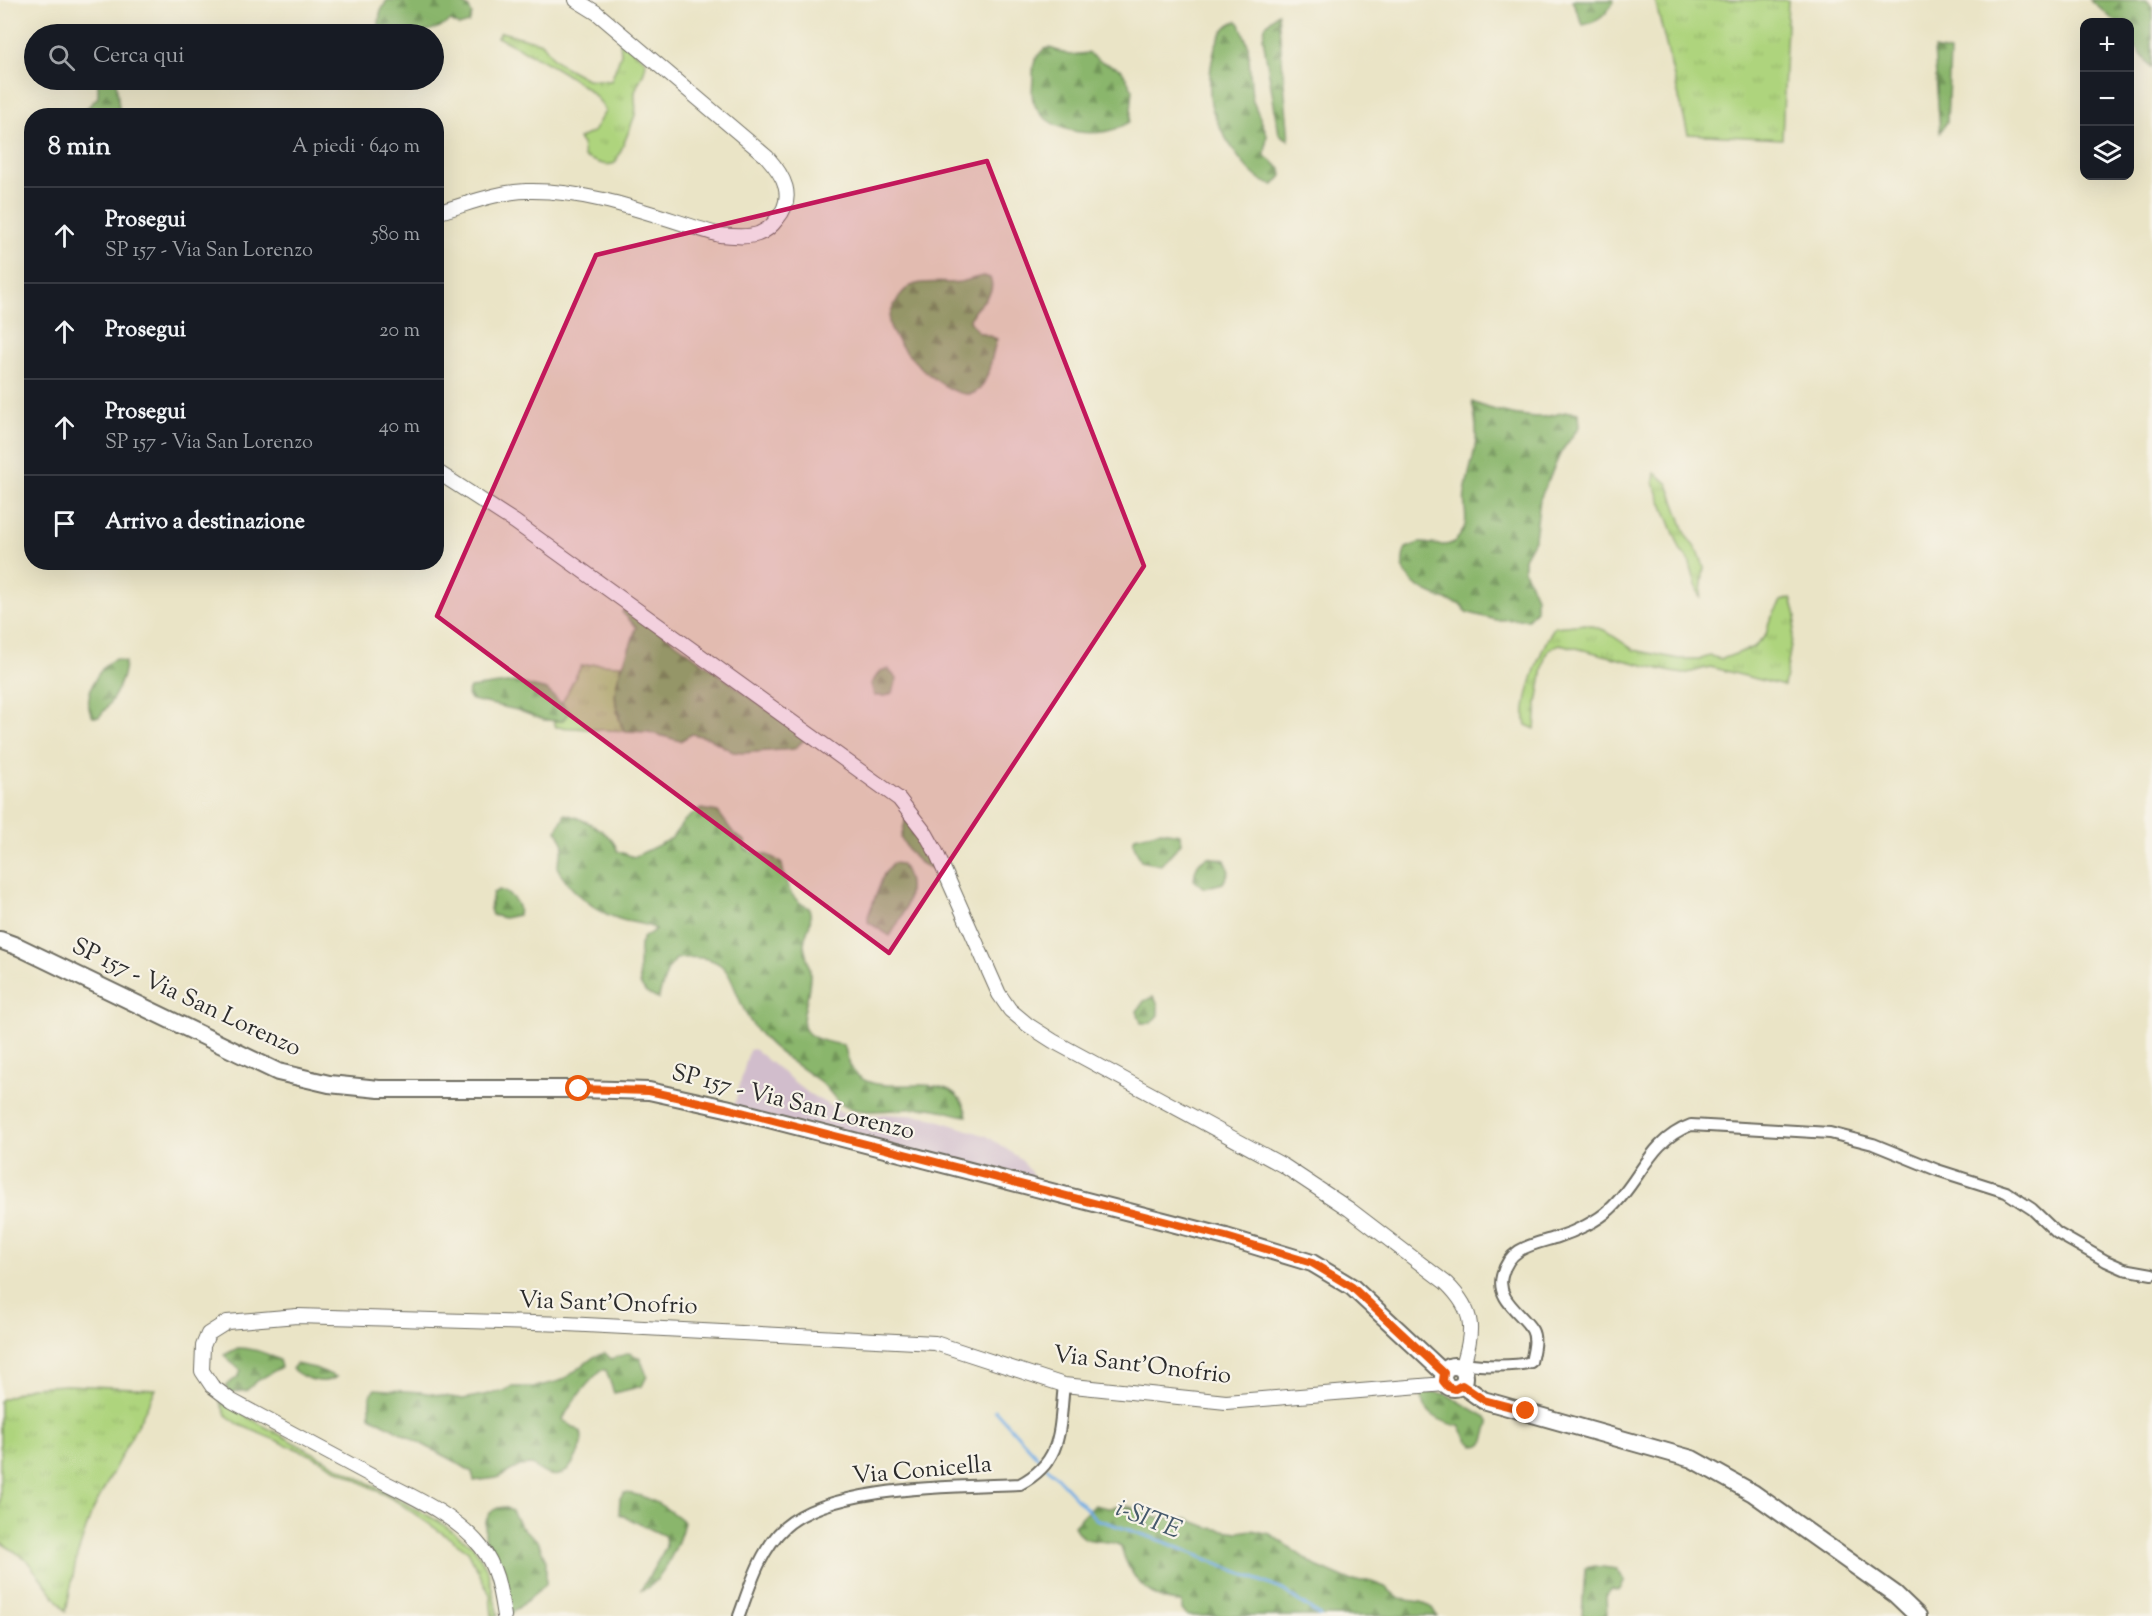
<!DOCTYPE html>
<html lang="it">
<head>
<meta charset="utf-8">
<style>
	body { margin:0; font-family:"Sorts Mill Goudy",serif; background:#20242c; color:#f1f3f6 }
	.controls { position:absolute; right:18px; top:18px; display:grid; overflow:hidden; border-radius:12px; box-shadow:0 6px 24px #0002 }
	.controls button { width:54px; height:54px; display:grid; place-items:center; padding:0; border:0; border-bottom:2px solid #363941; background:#171b24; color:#f1f3f6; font:30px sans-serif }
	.stop { position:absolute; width:18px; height:18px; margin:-14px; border:4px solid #ea580c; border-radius:50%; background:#fff }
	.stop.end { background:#ea580c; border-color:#fff; box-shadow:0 2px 6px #0008 }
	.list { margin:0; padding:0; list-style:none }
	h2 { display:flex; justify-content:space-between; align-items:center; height:78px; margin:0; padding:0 24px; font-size:26px }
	h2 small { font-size:20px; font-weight:400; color:#9ea1a6 }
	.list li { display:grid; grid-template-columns:39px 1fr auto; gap:18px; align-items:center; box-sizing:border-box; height:96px; padding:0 24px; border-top:2px solid #363941 }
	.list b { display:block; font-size:22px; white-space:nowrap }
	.list p { margin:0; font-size:20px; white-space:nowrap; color:#9ea1a6 }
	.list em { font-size:20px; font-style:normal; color:#9ea1a6 }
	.icon { flex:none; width:33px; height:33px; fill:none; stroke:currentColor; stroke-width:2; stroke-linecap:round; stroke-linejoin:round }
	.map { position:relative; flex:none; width:2152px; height:1616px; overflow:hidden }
	.search { position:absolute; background:#171b24; box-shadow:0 6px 24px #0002; left:24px; top:24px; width:420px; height:66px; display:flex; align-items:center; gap:15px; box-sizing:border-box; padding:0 21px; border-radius:33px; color:#9ea1a6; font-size:22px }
	.panel { position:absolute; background:#171b24; box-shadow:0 6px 24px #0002; left:24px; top:108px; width:420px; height:462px; border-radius:24px }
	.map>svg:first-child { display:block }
	.industrial { fill:#d1bdcc }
	.grass { fill:url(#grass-tufts); stroke:#6c8054; stroke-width:1.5 }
	.forest { fill:url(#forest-firs); stroke:#5a704c; stroke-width:1.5 }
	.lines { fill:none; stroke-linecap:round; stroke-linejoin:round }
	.stream { stroke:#75aee5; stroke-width:3 }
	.minor-casing { stroke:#6e6c61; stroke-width:14 }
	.tertiary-casing { stroke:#6e6c61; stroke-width:16 }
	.secondary-casing { stroke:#6e6c61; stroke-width:20 }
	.minor { stroke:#fff; stroke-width:10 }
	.tertiary { stroke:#fff; stroke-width:14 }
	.secondary { stroke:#fff; stroke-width:16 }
	.route { stroke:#ea580c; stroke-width:8 }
	.marked { fill:#c2185b; fill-opacity:0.2; stroke:#c2185b; stroke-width:4.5; stroke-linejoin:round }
	.labels { text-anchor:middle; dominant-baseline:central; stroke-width:4.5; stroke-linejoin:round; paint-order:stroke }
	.street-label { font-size:24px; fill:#2b2b2b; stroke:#f7f3e8 }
	.water-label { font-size:26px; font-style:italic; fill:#45596c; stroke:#f7f3e8 }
</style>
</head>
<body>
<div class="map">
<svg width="2152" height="1616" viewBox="0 0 2152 1616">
	<defs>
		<pattern id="grass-tufts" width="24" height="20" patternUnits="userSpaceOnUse" patternTransform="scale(1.5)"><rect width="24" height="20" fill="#aed47d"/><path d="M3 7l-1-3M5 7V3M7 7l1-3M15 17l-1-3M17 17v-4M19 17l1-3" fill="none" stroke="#96b66c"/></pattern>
		<pattern id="forest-firs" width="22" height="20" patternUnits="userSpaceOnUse" patternTransform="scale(1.5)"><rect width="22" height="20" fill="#8ab66c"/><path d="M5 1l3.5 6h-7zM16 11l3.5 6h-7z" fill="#719459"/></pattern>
	</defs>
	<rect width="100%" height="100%" fill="#f7f3e8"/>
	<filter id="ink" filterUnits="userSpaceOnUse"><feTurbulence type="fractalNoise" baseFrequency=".0167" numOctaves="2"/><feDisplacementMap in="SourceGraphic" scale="12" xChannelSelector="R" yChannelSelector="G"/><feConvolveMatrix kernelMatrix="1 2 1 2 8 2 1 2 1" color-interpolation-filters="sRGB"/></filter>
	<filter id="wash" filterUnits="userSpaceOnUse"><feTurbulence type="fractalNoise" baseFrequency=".008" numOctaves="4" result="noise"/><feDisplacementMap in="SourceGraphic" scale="24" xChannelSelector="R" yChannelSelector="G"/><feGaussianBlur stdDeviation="1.35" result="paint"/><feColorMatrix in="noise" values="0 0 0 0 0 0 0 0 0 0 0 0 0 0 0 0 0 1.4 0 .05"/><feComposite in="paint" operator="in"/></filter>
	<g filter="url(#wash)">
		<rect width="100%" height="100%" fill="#eae4c6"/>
		<path class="industrial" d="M754,1049L808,1093L842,1113L856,1118L883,1114L925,1116L987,1136L1021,1159L1042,1188L733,1110L749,1050Z"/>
		<path class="grass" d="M1655,0H1788L1782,139L1688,134Z
			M501,32L542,43L553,58L565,67L587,79L611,81L621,54L620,40L646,61C645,78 638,79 635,92C634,99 637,108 635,115C633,121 617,161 615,163C605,168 594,160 584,157L582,144L578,139L593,132L605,111C597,85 523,50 497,37Z
			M1655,472L1668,484L1687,537L1699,553L1704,567L1700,599L1689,560L1681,551L1654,483Z
			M1791,598L1796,616L1784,686L1710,667L1684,674L1671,672L1568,646L1559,644L1549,649L1545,656L1537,703L1535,729L1526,725C1519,704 1542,647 1554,627L1586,624L1604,630L1634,650L1679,659H1701L1710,656L1722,659L1754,647L1766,635L1769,622L1781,601Z
			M595,664L622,665C614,694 612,703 624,731L556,727L553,721H562L569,712L562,703L581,666Z
			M66,1385L156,1389L91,1514L77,1556L66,1611L25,1558L0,1542V1400L31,1387Z
			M220,1402L438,1521L474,1547L488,1571L498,1616H492L490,1595L468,1551L396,1501L313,1456L240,1425L226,1415Z"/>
		<path class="forest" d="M387,0H458L468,7L472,14L469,23L459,26L451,21C431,35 402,35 378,34L380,13Z
			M1572,0H1614C1607,15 1599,22 1583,25Z
			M2090,0H2147L2152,7V68L2130,40V22H2116Z
			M1278,13L1289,140L1279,134L1263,38L1265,26Z
			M1237,21L1240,24L1248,45L1252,99L1267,134L1265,156L1281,169L1282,176L1274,185C1249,183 1216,127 1211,104C1207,82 1211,27 1237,21Z
			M1050,48L1069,55L1088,53L1100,61L1121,69L1133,90L1130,121C1105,142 1043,135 1033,100C1031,93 1033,85 1033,77C1033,63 1034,59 1044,49Z
			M1934,49L1950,52L1947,122L1940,132Z
			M98,80H116L119,108L112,115H80L98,97Z
			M983,276L990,278C999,297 971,305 970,321L978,332L997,339C991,354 990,385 974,393C950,403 889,343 889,321C889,312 897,299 903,292C916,277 943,285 960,282C968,280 975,278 983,276Z
			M1472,402C1491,410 1519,417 1541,417C1553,417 1566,409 1578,413L1579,427L1561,452L1540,499L1535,538L1524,558V570L1536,597V610L1528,619L1496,620L1466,612L1462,605C1436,597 1390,583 1406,548C1410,547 1415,544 1419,543C1431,542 1446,550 1456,540C1473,523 1462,511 1465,493C1472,452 1482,446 1472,402Z
			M628,608L806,738L794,749L743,753L733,752L709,738L692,734L680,741L648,732L624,731C603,682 625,672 636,627L622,612Z
			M116,659L125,662C124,683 113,701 99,717H93C80,701 98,664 116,659Z
			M888,669L897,679L892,693L886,696H874L871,684L880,671Z
			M514,682L547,690L570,712L562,721L544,720L517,710L472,700L467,695L470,688Z
			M701,809L718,812L735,835L745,841V849C760,857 764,849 782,864C785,883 789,899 809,908C814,926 805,929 804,944C804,954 811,964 810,976C808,1019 783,1036 844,1045C848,1056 848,1067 857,1075C887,1102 956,1061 967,1116C953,1115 941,1108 926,1108C904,1108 863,1116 844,1106C834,1100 828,1087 818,1080C796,1064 772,1051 755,1028C726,991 742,949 676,959L668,969L658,999L646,993L640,984L639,968L640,945L643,938L656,929C645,923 631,923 619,919C596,912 567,889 557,867L564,845L557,830L565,814C582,818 614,833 617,851L634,857L671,839L685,820Z
			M906,818L923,834L938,866L933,868C917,866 909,851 901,838Z
			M1161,831L1180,834L1181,843L1161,865L1141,861L1133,843L1135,837Z
			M1208,857L1225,860L1229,872L1223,883L1204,888L1194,880C1195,869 1197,861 1208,857Z
			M893,863L901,864C919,888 904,915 890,936L868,922V916L884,874Z
			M499,890C510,893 521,903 518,915L504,918L492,915L490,909L493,893Z
			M1153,997L1158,1004V1015L1151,1023H1141L1137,1011L1144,1001Z
			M238,1348C253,1348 267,1353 279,1360L281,1367L257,1381L246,1391L230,1392L225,1386L238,1377L241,1371L224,1355Z
			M605,1353L611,1359L629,1353L640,1358L647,1376L642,1386L614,1393L606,1370H601C587,1384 570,1402 563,1420L581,1432C584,1445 581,1448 575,1459C565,1480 550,1480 532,1465L520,1466L497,1478L474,1481L472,1472L459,1464L370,1416V1396L374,1389L421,1392L463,1399L504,1391L512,1387H535L552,1383L563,1380L594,1357Z
			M296,1364L315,1368L336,1377C322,1386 304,1379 292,1369Z
			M1426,1391L1446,1394L1486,1417L1489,1424L1483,1444L1477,1446C1465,1442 1466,1435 1459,1426C1441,1422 1425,1415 1421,1395Z
			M624,1493C647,1494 667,1508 684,1522C680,1540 661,1588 641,1590L666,1547L665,1536L619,1514L620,1498Z
			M1094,1505L1108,1508L1127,1506L1143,1511L1150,1517L1187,1519L1210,1528L1238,1532L1252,1530L1270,1534L1316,1566L1350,1581H1369L1385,1587L1400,1599L1421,1602L1432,1608L1437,1616H1188L1182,1610V1602C1149,1602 1128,1575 1121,1546C1104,1536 1083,1549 1074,1525Z
			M504,1507L512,1511L520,1526L538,1541L546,1561V1584L509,1616C502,1594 462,1509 504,1507Z
			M1595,1566L1617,1569L1625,1581L1619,1591L1611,1589L1606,1594L1607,1616H1582L1585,1568Z"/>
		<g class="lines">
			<path class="stream" d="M995,1410L1042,1462
				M1047,1467L1096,1519L1162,1541L1283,1590L1320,1616"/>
		</g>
	</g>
	<g filter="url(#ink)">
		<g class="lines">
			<defs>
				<path id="minor" d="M1464,1363C1481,1366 1515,1367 1531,1362C1533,1352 1537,1339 1532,1330C1522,1313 1496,1300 1502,1276C1509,1247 1532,1245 1558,1237C1574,1232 1598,1221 1610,1209C1641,1181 1648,1141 1691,1125L1830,1133L1873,1144L1937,1170L2006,1192L2032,1209L2057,1233L2106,1261L2124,1269L2152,1274
					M739,1616C750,1586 760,1550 785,1527C832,1485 956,1487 1020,1484C1064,1461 1059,1428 1064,1385"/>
				<path id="tertiary" d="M436,213C465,205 496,192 526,191C592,189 658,217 720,235C732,236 746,238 758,234C766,231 772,226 777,219C796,197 784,176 767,157L597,13L576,0
					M436,471L515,522L899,799L926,834L936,852L999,994L1010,1010L1028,1025L1053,1041L1284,1166L1349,1209L1446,1283C1477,1313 1473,1331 1462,1369
					M504,1616C500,1591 497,1567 481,1547C455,1514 407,1494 370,1475C324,1450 278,1426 232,1401L212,1386L202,1371L203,1346L208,1334L227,1322L297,1316L566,1324L935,1343L1064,1385L1226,1402L1445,1384"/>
				<path id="secondary" d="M0,940L19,947L278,1072L329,1084L379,1089H579L649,1091L726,1108L1226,1237L1312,1263L1352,1287L1444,1373
					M1443 1377a11 11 0 1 1 22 0a11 11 0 1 1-22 0Z
					M1462,1385L1483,1400L1692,1459L1753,1493L1895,1594L1918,1616"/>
			</defs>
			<use href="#minor" class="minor-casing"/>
			<use href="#tertiary" class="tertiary-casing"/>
			<use href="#secondary" class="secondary-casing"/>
			<use href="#minor" class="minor"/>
			<use href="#tertiary" class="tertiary"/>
			<use href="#secondary" class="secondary"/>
		</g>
	</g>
	<g class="lines" filter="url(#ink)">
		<path class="route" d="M579,1089L649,1091L726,1108L1226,1237L1312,1263L1352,1287L1444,1373L1443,1381L1448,1387L1455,1389L1462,1385L1484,1400L1526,1411"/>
	</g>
	<path class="marked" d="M987,161L1144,566L889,953L437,616L596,255Z"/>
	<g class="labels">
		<g class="street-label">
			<text transform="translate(186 998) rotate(25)">SP 157 - Via San Lorenzo</text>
			<text transform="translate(793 1103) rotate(14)">SP 157 - Via San Lorenzo</text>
			<text transform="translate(608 1304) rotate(2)">Via Sant'Onofrio</text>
			<text transform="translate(1142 1366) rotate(7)">Via Sant'Onofrio</text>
			<text transform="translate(922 1471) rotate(-5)">Via Conicella</text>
		</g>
		<g class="water-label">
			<text transform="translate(1148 1520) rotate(21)">i-SITE</text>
		</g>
	</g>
</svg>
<div class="controls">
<button>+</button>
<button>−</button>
<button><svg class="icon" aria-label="layers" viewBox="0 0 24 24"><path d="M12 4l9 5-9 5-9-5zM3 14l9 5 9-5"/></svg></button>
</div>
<div class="stop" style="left:579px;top:1089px"></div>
<div class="stop end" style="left:1526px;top:1411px"></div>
<div class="search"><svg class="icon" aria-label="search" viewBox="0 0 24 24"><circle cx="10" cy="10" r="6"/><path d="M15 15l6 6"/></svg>Cerca qui</div>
<section class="panel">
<h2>8 min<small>A piedi · 640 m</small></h2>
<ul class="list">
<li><svg class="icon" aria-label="ahead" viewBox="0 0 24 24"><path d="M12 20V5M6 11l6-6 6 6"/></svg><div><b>Prosegui</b><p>SP 157 - Via San Lorenzo</p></div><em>580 m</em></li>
<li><svg class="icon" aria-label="ahead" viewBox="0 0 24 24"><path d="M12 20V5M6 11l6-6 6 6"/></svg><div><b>Prosegui</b></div><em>20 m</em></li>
<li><svg class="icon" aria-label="ahead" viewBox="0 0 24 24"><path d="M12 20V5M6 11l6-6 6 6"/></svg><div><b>Prosegui</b><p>SP 157 - Via San Lorenzo</p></div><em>40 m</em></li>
<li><svg class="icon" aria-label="arrive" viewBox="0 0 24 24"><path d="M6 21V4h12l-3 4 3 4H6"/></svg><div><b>Arrivo a destinazione</b></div></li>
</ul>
</section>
</div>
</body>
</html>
